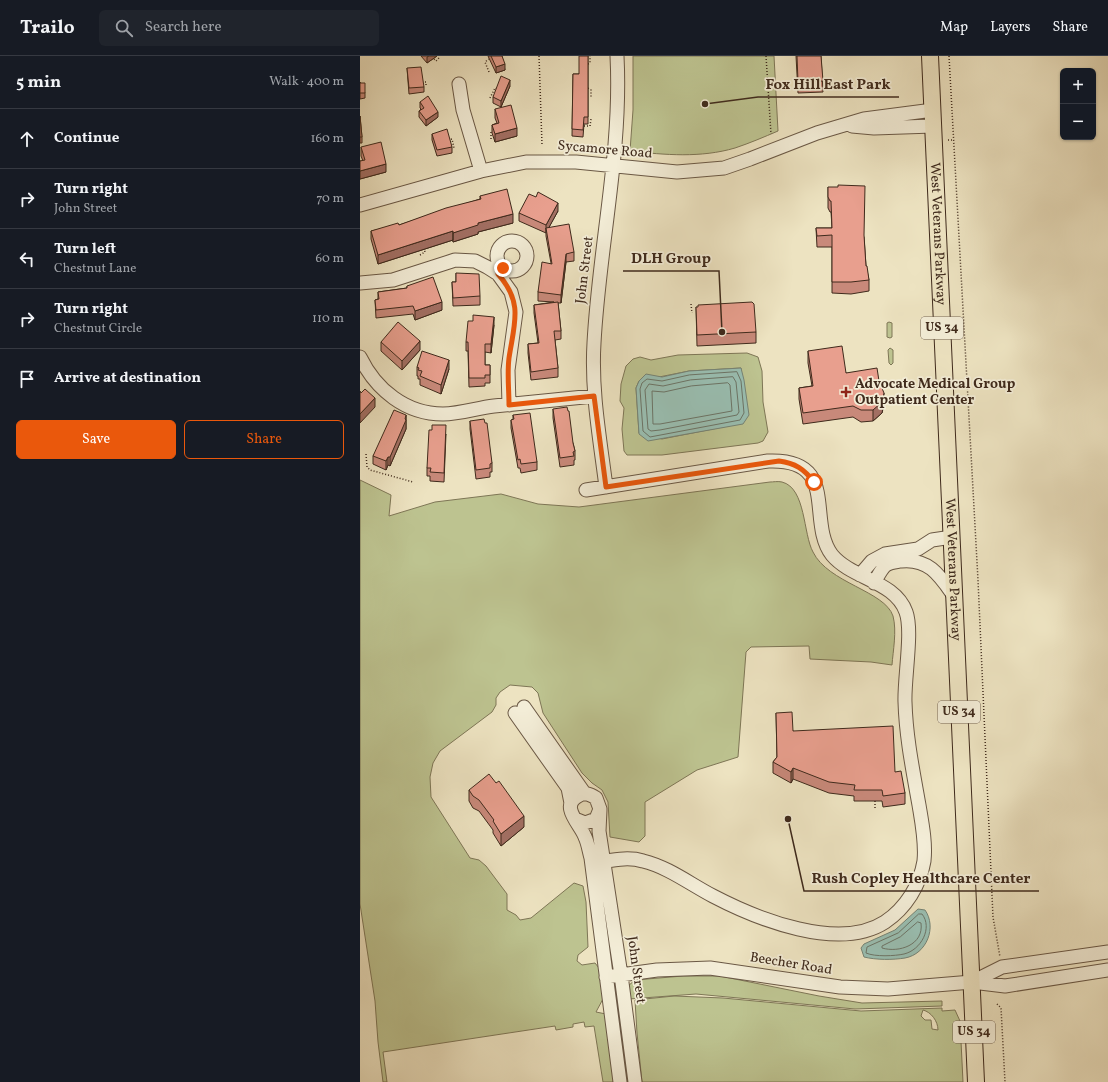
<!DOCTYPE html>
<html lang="en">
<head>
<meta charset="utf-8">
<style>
	body { margin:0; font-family:Vollkorn,serif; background:#20242c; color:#f1f3f6 }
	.controls { position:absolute; right:12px; top:12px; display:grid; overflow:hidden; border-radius:6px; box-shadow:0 1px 3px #0004 }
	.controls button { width:36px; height:36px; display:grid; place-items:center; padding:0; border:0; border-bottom:1px solid #363941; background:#171b24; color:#f1f3f6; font:20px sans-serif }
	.stop { position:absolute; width:12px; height:12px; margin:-9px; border:3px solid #ea580c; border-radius:50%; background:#fff }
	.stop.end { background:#ea580c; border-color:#fff; box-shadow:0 1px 4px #0008 }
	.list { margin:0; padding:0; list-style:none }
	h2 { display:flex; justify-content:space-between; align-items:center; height:52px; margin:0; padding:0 16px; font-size:17px }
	h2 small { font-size:13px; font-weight:400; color:#9ea1a6 }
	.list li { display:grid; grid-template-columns:26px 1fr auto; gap:12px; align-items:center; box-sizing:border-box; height:60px; padding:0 16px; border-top:1px solid #363941 }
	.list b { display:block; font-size:15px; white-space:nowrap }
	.list p { margin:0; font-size:13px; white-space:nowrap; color:#9ea1a6 }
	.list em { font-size:13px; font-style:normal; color:#9ea1a6 }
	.actions { display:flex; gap:8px; padding:12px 16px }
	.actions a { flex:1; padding:9px 0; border:1px solid #ea580c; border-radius:6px; text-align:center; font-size:14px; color:#ea580c }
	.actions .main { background:#ea580c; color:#fff }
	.icon { flex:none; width:22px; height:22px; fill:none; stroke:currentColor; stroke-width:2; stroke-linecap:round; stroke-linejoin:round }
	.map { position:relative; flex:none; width:748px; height:1026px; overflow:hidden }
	header { display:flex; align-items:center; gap:24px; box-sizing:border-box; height:56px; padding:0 20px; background:#171b24; border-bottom:1px solid #363941 }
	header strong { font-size:19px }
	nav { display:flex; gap:22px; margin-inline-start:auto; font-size:14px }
	.search { width:280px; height:36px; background:#20242c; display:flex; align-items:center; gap:10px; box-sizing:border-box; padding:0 14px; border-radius:6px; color:#9ea1a6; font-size:15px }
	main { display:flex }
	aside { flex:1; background:#171b24 }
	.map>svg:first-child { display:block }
	.green { fill:#bdc390; stroke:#7e7656; fill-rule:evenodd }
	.water { fill:#99beb1; stroke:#758375 }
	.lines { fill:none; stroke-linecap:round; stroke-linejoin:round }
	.shore { stroke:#6c7466; stroke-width:1 }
	.minor-casing { stroke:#6a5845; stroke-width:15 }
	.major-casing { stroke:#3f2a1c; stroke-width:18 }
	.path { stroke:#3f2a1c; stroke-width:1.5; stroke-dasharray:1 2; stroke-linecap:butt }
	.minor { stroke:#f3edd7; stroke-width:13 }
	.major { stroke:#ede3c1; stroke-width:16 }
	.wall { fill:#c8897a; stroke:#3f2a1c }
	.shaded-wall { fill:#a26f63; stroke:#3f2a1c }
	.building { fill:#e89f8e; stroke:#3f2a1c }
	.route { stroke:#ea580c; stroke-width:5 }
	.poi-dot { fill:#8f2418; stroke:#f3edd7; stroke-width:1.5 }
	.labels { text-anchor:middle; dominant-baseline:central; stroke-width:3.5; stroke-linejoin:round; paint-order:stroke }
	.shield { fill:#f3edd7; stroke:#756454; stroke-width:1 }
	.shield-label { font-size:13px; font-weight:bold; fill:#3f2a1c }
	.street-label { font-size:14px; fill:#3f2a1c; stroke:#f3edd7 }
	.poi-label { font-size:14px; font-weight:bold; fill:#3f2a1c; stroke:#f3edd7; text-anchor:start }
	.leader { fill:none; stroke:#3f2a1c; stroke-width:1.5 }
	.callout-dot { fill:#3f2a1c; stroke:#f3edd7; stroke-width:1.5 }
	.callout-label { font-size:15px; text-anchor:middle; font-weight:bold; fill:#3f2a1c; stroke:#f3edd7; stroke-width:3.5; stroke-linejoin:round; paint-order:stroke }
</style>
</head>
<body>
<header>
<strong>Trailo</strong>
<div class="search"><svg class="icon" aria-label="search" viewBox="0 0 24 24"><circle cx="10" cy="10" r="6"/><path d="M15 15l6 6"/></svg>Search here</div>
<nav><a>Map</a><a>Layers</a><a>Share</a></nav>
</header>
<main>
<aside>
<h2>5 min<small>Walk · 400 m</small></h2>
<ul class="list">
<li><svg class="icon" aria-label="ahead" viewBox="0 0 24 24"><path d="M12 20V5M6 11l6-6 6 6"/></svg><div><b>Continue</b></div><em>160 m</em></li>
<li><svg class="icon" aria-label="right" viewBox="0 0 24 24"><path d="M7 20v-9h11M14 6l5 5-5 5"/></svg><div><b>Turn right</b><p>John Street</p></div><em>70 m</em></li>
<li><svg class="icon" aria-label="left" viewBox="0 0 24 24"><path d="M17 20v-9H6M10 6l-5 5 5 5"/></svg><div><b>Turn left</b><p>Chestnut Lane</p></div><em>60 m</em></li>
<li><svg class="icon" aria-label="right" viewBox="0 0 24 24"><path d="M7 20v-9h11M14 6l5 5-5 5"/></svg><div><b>Turn right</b><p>Chestnut Circle</p></div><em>110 m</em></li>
<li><svg class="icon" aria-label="arrive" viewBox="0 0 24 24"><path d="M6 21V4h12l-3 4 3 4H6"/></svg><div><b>Arrive at destination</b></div></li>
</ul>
<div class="actions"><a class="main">Save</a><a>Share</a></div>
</aside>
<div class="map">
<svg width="748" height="1026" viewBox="0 0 748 1026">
	<rect width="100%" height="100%" fill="#ede3c1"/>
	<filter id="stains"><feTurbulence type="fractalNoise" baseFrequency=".005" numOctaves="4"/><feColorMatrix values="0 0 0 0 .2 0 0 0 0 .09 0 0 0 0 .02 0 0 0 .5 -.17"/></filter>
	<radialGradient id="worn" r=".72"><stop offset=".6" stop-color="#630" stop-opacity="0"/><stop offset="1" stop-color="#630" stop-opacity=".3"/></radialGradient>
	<path class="green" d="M273,0H414L418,75C404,81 390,87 375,92C341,102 305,99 270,95L273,54Z
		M529,266L532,267V281L530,282L527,281V267Z
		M530,292L533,294V307L531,309L529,307L528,294Z
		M387,297L398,301L402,315L403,346L408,376L403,385L398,387L302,399H267L264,395L262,373L264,352L260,345L261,328L266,310L273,303L280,301L291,304L318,299ZM381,312L383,367L302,383L279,377L276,332L279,325L329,315Z
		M0,424L31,439L29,460L75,446L141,438L178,448L219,451L410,426C413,426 418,425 422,426C446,432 443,478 453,496C468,527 525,535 533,560C537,575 533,595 532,609L511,606L450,603L449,590L391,591L386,596L378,701L337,714L285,746V780L279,786L250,781L248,746L242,734L232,727L222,717L183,657L178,637L172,631L150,629L140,636L136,642V649L132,656L80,695L73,707L70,721L71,741L110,802L119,804L126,810L147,838V854L156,859L160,864L171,862L214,827L223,830L226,846L228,891L218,899L217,905L222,909L235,907L239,912L244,941L236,956L246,958L257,1026H243L234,970L225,971L224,966L213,968V971L196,974L195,970L23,996L27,1026H23L18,986L15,945L0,848Z
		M323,920H360L459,940L502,947L582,945V950L495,953L336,938L269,943L268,930L275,924Z
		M314,940L363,942L501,955L582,952V955L595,954L600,965L603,1026H282L277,977L275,944ZM563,954C571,956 578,965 578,974L572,973L571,964H565L561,960Z
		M259,957H260L267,1004H263Z"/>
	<path class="water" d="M381,312L384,324L389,359L383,368L288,385L279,378L276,332L279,325L286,318L302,321L329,315Z
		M558,853L565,854C577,871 567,898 545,902C533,904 516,904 504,901L501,892L504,888L535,874Z"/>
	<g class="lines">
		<path class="shore" d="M377,316L381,325L384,357L380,364L290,381L283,375L280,333L282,327L287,323L302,325L329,319Z
			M373,321L376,326L379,356L377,359L300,374L291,375L288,373L285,334L289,328L303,330L330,324Z
			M368,327L370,329L372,355L300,368H293L292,335L304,336L331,330Z
			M559,858H562C573,872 561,894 544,898C535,900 515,901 506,897L507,891L538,877Z
			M558,866L561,867C564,889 539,897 522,892V890L540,881Z"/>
		<defs>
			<path id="minor" d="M99,28L103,54L121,115
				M492,70L514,72L573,70
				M0,149L121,115L166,106H216L317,116L364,112L390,103L457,77L504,63L573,54
				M137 200a15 15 0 1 1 30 0a15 15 0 1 1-30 0Z
				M0,227L33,224L95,204L115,205L127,211L138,218L151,236L156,256L148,314L149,349
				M0,301C16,334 46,358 83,358C100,358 117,352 134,350C167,347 201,343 234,340
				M246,431C240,383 231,335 234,287C239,191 262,96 257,0
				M226,434L408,405C481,402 446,465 472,499C492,523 535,525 546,556C553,575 544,623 545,646C546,681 553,715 559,749C562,767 566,787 564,805C560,829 546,852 525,866C479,896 397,863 353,840C330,828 308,811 283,805C267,800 249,805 232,807
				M500,519L512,505L525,498L558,493L572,484L592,481
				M514,527C517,522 521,513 526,509C531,506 536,506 541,505C569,502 580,520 594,540
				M164,651L225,738
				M155,657L208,732L211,747
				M240,754L239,775L261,919L275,1026
				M215,763L225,767L236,763L240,753L236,742C230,738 225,736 218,740C199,750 221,769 225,781C228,787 229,795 231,802L260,1026
				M246,921L297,914L350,912L480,931L528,933L612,926L645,930L748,914
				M612,926L642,911L748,896"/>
			<g id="major">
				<path id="s1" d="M570,0L616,1026"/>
			</g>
		</defs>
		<use href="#minor" class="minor-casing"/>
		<use href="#major" class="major-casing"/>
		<path class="path" d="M179,0L182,89
			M406,0L411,78
			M589,0L618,524L633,861L640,901
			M74,3L76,5L80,1
			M228,8L230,7V0
			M129,16L125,6L129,3
			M62,26H66V31
			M228,32L231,34V41
			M130,42L135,32L138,33
			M224,70H230L231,63
			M131,83V76L133,75
			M88,84L92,83L94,92
			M588,84H593
			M60,199L65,196L64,192
			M331,248L332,257
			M6,398L7,411L10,414L53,426
			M515,752V745
			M637,948L641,952L645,1026"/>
		<use href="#minor" class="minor"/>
		<use href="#major" class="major"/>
	</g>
	<path class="wall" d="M61,0H77L67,7Z
		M128,0H142L145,14L136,17Z
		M228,0V68H224L223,81L212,80L213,18H219Z
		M436,0H461L463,36L438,37Z
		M47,12L64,31V36L49,38Z
		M0,26L5,37V42L0,43Z
		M150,30L141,51L133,47V41Z
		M60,46L78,61L66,70L59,61V55L61,53L60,52Z
		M135,53L157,80L135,86L132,77V69L137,67L135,62Z
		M0,60L2,81V87H0Z
		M72,78L92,91V97L77,100L72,84Z
		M1,91L26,116L0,123V105H3L1,100Z
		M468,131L504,181L506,210L509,224V235L491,238L472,237V191H457L456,172H472L471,156H470L468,152Z
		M120,140L153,167L118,176V178L93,186V184L18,208L11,183V175L39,169L120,143Z
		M198,155L189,171L214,196V205L206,206L201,247H198L201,275V283L195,284L198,312V321L171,324L168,297V288L178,287L174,257V249L194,246L178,245V236L191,207L186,180V177L159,165V157Z
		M96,217L120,240V249L93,250L92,226H96Z
		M47,230L82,254L55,264L53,258L16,262L15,244L18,243V236L47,232Z
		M336,251L396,276V287L337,290Z
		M134,269L131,297L125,296V309H130V327H125V330L109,331L108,295H106V286Z
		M21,286L60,294L42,314L21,295Z
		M448,295L486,317L519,325L524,348L522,357L513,365L501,366L493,361L443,368L439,343V332L452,330L448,307Z
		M57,311L89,313L81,338L60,329V323H58V320H57Z
		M193,353L213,387L215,395V404H214V409L200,411L193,362Z
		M46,359V373L30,410L28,409L26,414L13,408V400Z
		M153,359L177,406V414L161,417L160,412H158L151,372V364H153Z
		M110,365L132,407V416H130V421L116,423L110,373Z
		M86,378L84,426L70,425V420H67V412Z
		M416,657L433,675L535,716L545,737V748L523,751L522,745H494V740L469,737L433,723L431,727L413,717V706L417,701Z
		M109,734L164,771L141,790L133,777V774L119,755L113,752L109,745Z"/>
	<path class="shaded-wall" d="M69,0H77L67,7V1Z
		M145,8V14L136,17V11Z
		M150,24V30L141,51V45Z
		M78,56V61L66,70V64Z
		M157,72V80L135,86V78Z
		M26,108V116L0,123V115Z
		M198,147V155L187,175L186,172V177V169Z
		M153,158V167L118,176V178L93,186V177L118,167Z
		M93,175V184L18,208V199Z
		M206,198V206L201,247V239Z
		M82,246V254L55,264V255Z
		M134,261V269L131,297V288Z
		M60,285V294L42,314V305Z
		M89,304V313L81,338V329Z
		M524,337V348L522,357L513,365V354Z
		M15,342V351L0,367V358Z
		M46,359V373L30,410V401Z
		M28,401V409L26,414V405Z
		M433,712V723L431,727V716Z
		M164,760V771L141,790V778Z"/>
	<path class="building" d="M131,0H142L145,8L136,11Z
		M219,0H228V61H224L223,74L212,73L213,18H219Z
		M437,0H461L463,25L438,26Z
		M61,11L64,31L49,32L47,12Z
		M141,20L150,24L141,45L133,41Z
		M0,26V27H5V37H0Z
		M68,40L78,56L66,64L59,55L64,52L60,46Z
		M151,49L157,72L135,78L132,69L139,67L135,53Z
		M0,60L2,81H0Z
		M87,73L92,91L77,94L72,78Z
		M21,86L26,108L0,115V105L5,104L1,91Z
		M478,129L505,130L504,179L506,210H507L509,224L491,226H472V179L457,180L456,172H472L471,145H470L468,141V131H478Z
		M147,133L153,158L118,167V169L93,177V175L18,199L11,175L38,167L39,169L86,152L121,143L120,140Z
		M178,136L198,147L186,169L159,157L169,138L176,141Z
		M209,168L214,196L206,198L201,239L178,236L182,206L192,208L186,172Z
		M96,217L119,218L120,240L93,242L92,226H96Z
		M73,221L82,246L55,255L53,250L16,254L15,244L19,243L18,236L47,232V230Z
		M198,246L201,275H194L198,312L171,316L168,288L179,287L174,249Z
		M392,246L394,248L396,276L337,279L336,251H338V249Z
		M113,259L134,261L131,288H125V309H130V319H125V322H109L108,286H106L108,265H113Z
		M38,266L60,285L42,305L21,286Z
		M482,290L486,317L517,312L519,325L524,337L522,346L513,354H501L493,350L443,357L439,332L453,330L448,295Z
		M62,295L89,304L81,329L60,320L62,315L58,314L59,312L57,311Z
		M5,333L15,342L0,358V335L1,337Z
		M207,351L208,355H209L213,387L215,395L213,396L214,400L200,402L193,353Z
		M34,354L46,359L45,363L46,364L30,401H28L26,405L13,400Z
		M170,357L177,406L161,408L160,403L158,404L151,364L154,363L153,359Z
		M124,363L125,367H127L132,407L130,408V412L116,414L110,365Z
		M72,369H86L84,417L70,416L71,412H67L69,374H72Z
		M432,656L433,675L533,670L535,716L541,715L545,737L523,740L522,734H494L495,729L469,726L433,712L431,716L413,706L417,701L416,657Z
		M129,718L136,727L139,725L164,760L141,778L133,765L134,764L119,744L113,740L109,734Z"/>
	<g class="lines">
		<path class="route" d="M143,212L138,218C164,247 154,268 149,302C147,318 149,333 149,349L234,340L246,431L419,405C435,407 444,413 454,426"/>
	</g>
	<path class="poi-dot" d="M484 330h4v4h4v4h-4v4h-4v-4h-4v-4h4z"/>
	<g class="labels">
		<g class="shield">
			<rect x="561" y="261" width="42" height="22" rx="3"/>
			<rect x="578" y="645" width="42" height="22" rx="3"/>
			<rect x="593" y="965" width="42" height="22" rx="3"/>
		</g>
		<g class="shield-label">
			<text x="582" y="272">US 34</text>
			<text x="599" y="656">US 34</text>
			<text x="614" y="976">US 34</text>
		</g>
		<g class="street-label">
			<text transform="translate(245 94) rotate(5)">Sycamore Road</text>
			<text stroke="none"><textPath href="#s1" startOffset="178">West Veterans Parkway</textPath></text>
			<text transform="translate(225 214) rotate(-83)">John Street</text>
			<text stroke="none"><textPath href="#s1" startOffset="514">West Veterans Parkway</textPath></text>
			<text transform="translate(431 908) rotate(9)">Beecher Road</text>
			<text transform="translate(276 914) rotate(82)">John Street</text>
		</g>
		<g class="poi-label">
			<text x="495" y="328">Advocate Medical Group<tspan x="495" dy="16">Outpatient Center</tspan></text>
		</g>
	</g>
	<path class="leader" d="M345 48L398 41H539M362 276L359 215H263M428 763L444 835H679"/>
	<g class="callout-dot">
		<circle cx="345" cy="48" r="4"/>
		<circle cx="362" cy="276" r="4"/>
		<circle cx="428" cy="763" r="4"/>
	</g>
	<g class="callout-label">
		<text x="468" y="33">Fox Hill East Park</text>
		<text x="311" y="207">DLH Group</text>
		<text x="561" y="827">Rush Copley Healthcare Center</text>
	</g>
	<rect width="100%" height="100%" filter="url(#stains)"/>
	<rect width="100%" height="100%" fill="url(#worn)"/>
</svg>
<div class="controls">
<button>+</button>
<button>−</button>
</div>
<div class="stop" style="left:454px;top:426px"></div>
<div class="stop end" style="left:143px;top:212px"></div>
</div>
</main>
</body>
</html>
